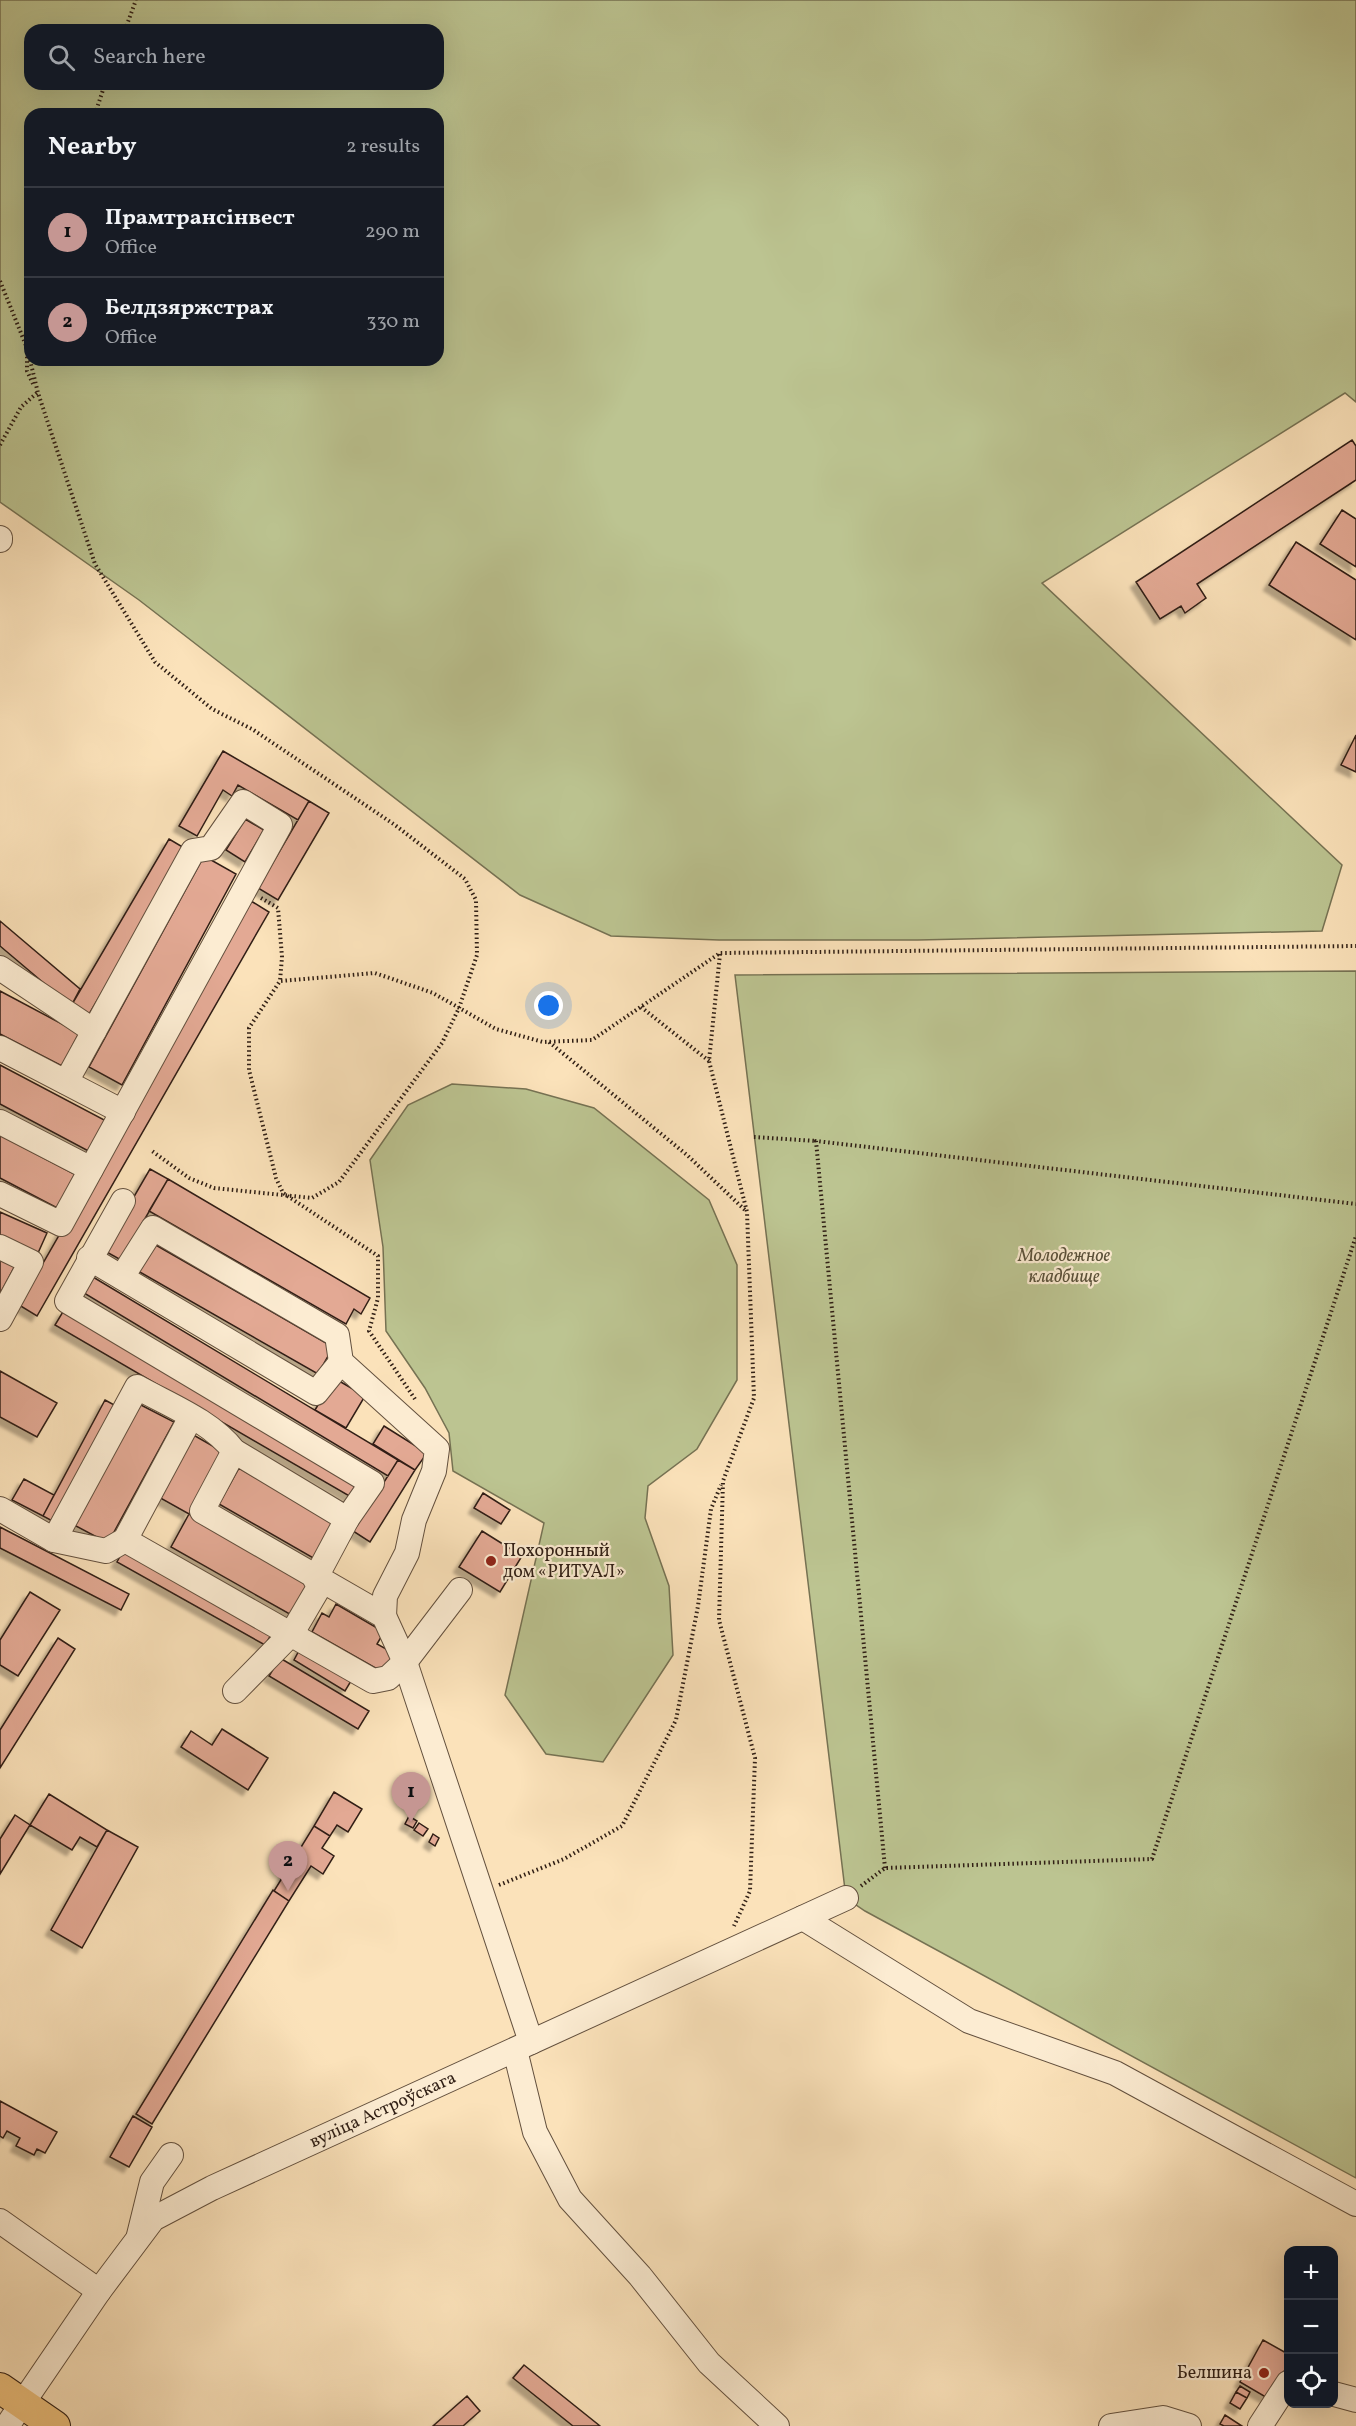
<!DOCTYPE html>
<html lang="en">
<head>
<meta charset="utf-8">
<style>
	body { margin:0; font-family:Vollkorn,serif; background:#20242c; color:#f1f3f6 }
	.controls { position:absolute; right:18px; bottom:18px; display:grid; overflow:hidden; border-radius:12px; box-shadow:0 6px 24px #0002 }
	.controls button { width:54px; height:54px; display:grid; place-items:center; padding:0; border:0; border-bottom:2px solid #363941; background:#171b24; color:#f1f3f6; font:30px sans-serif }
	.you { position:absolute; left:549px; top:1006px; width:21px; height:21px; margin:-15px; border:4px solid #fff; border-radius:50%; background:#1a73e8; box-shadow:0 0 0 9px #1a73e833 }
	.badge { display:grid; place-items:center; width:39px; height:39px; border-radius:50%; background:#c59692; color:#111; font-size:20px; font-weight:700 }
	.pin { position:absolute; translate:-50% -50px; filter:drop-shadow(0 2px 3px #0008) }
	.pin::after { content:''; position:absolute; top:32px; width:21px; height:18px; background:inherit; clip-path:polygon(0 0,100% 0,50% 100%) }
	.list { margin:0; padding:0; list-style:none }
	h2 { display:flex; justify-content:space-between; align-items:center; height:78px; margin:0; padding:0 24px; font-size:26px }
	h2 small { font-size:20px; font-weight:400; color:#9ea1a6 }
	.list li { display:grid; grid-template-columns:39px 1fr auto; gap:18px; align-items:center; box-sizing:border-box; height:90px; padding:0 24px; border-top:2px solid #363941 }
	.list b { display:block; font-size:22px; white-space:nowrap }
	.list p { margin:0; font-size:20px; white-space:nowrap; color:#9ea1a6 }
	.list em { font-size:20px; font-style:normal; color:#9ea1a6 }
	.icon { flex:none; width:33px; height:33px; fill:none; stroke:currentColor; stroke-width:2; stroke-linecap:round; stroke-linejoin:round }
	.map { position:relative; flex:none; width:1356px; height:2426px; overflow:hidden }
	.search { position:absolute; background:#171b24; box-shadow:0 6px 24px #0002; left:24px; top:24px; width:420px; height:66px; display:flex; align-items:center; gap:15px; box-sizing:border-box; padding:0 21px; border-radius:18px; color:#9ea1a6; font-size:22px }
	.panel { position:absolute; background:#171b24; box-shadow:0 6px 24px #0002; left:24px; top:108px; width:420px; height:258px; border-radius:18px }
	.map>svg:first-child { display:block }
	.green { fill:#bcc491; stroke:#767253; stroke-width:1.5; fill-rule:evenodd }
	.building { fill:#e3a994; stroke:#301f15; stroke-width:1.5; filter:url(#shadow) }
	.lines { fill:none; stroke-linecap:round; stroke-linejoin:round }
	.minor-casing { stroke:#63503e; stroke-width:26 }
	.major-casing { stroke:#301f15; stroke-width:32 }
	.path { stroke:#301f15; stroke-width:4; stroke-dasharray:1.5 3; stroke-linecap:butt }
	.minor { stroke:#fcecd2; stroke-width:24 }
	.major { stroke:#eec17d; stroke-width:30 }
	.poi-dot { fill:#8f2418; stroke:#fcecd2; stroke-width:2 }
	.labels { text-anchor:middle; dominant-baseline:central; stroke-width:4.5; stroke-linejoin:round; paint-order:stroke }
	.park-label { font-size:18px; font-style:italic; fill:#5a513a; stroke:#fcecd2 }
	.poi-label { font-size:18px; fill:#301f15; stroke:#fcecd2; text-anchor:start }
	.street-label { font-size:18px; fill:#301f15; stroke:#fcecd2 }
</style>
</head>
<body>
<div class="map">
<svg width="1356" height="2426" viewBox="0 0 1356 2426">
	<defs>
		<filter id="shadow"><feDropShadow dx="-5.5" dy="5.5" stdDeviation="1.5" flood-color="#0004"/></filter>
	</defs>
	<rect width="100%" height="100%" fill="#fbe2ba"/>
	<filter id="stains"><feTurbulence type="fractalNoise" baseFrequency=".00333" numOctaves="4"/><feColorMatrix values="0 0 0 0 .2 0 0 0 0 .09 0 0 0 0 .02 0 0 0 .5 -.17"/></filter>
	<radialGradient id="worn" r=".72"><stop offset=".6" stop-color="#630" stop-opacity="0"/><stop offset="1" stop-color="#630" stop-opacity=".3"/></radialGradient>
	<path class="green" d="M0,0H1356V402L1345,393L1042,583L1342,865L1322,931L918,940H719L611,936L520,895L139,600L0,502ZM30,30H438V84H30ZM30,114H438V360H30Z
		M1356,971V2178L865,1911L846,1898L735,975Z
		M452,1084L526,1089L594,1108L709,1200L737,1265V1380L697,1449L648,1486L645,1518L669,1586L673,1655L603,1762L546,1754L505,1695L544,1523L453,1471L449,1433L425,1388L386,1331L383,1247L370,1160L408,1105Z"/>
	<path class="building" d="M1352,440L1356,446V480L1197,584L1206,598L1185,613L1181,606L1160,619L1136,582Z
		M1342,510L1356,519V567L1320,544Z
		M1296,542L1356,580V640L1269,585Z
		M1356,735V772L1341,765Z
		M223,751L309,801L298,820L238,785L232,796L223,790L197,836L179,826Z
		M309,801L329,813L278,900L258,888Z
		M245,819L264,830L245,862L226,850Z
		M169,839L186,849L88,1016L71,1006Z
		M204,856L236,874L122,1085L89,1067Z
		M251,901L269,912L37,1316L19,1305Z
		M0,921L80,989L71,1006L0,946Z
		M0,991L79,1033L62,1066L0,1034Z
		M0,1065L110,1123L94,1154L0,1104Z
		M0,1135L80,1177L63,1211L0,1178Z
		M150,1169L168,1179L121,1260L103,1250Z
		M168,1179L370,1298L361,1314L354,1309L346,1324L149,1211Z
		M0,1212L47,1233L38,1253L0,1236Z
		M154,1244L333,1347L318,1374L138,1271Z
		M0,1257L16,1264L0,1294Z
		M88,1274L398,1460L388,1476L79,1290Z
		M64,1310L359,1483L351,1497L55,1325Z
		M0,1371L57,1403L37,1437L0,1417Z
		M334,1378L365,1396L346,1428L315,1410Z
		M105,1400L118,1407L56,1523L43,1516Z
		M139,1404L174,1422L108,1543L74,1525Z
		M384,1426L427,1453L415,1470L373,1444Z
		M190,1433L225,1453L189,1514L155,1495Z
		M398,1460L415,1470L370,1542L353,1531Z
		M239,1468L335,1524L315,1559L219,1504Z
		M24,1479L54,1495L43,1516L12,1500Z
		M483,1493L510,1510L501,1524L474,1508Z
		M189,1514L313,1585L295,1617L171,1547Z
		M0,1527L129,1594L121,1610L0,1548Z
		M482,1531L522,1556L500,1592L459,1567Z
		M125,1547L274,1630L265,1645L117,1562Z
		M30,1592L60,1610L18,1676L0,1665V1640Z
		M336,1604L384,1632L377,1644L397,1655L386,1674L312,1632L322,1613L329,1617Z
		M58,1638L75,1649L0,1768V1730Z
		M302,1645L354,1676L345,1691L294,1660Z
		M280,1658L369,1711L358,1729L269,1676Z
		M222,1729L268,1758L248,1790L181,1747L191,1731L212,1745Z
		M334,1792L362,1809L348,1832L337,1825L330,1836L314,1826Z
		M49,1794L107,1830L97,1847L80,1837L72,1850L30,1825Z
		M15,1815L30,1825L0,1874V1839Z
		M409,1816L417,1821L413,1828L405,1824Z
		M419,1823L428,1829L423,1836L414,1830Z
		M314,1826L330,1836L322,1848L334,1856L323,1874L311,1866L289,1901L274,1891Z
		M107,1830L138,1847L82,1948L51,1930Z
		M433,1834L439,1838L435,1846L429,1842Z
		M273,1890L289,1901L152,2124L136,2114Z
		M0,2101L57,2132L45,2153L37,2149L34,2155L16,2146L20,2138L7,2131L3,2138L0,2136Z
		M133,2116L152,2127L129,2167L110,2157Z
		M1263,2340L1288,2354V2364L1269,2399L1240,2382Z
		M524,2365L600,2426H573L513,2378Z
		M1240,2386L1250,2392L1247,2398L1236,2392Z
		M1236,2392L1247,2398L1240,2409L1230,2403Z
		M467,2396L480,2411L463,2426H433Z
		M1225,2415L1242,2426H1224L1220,2424Z"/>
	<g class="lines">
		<defs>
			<g id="minor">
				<path d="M0,538V540"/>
				<path d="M0,968L94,1031"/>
				<path d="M0,1048L123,1112"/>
				<path d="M0,1122L91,1169"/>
				<path d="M0,1194L61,1224L280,825L243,802L211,848L193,851L66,1082"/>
				<path d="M123,1201L67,1301L372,1483L347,1519L315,1579"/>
				<path d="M0,1247L31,1262L0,1319"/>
				<path d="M89,1258L316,1393L341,1362"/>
				<path d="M122,1277L153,1228L337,1335L341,1362L437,1449L434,1471L414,1520L407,1553L385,1596L384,1616"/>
				<path d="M234,1451L202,1511L384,1616L405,1662L531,2042"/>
				<path d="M0,1509L54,1540L106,1551L125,1540L191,1417"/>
				<path d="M54,1540L137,1387C169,1405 211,1421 234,1451L347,1519"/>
				<path d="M125,1540L373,1681L388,1678L405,1662L460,1590"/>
				<path d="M235,1691L292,1633L322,1582"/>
				<path d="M803,1918L969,2021L1115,2073L1356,2204"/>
				<path d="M515,2050L535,2132L570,2199L640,2276L709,2363L777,2426"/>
				<path d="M0,2221L99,2291"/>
				<path d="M139,2235L152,2182L171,2155"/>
				<path d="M1334,2394L1356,2400"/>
				<path id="s1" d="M7,2426L99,2291L153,2219L212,2188L846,1898"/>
				<path d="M1111,2426L1163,2418L1189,2426"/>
				<path d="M1260,2426L1288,2383"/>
			</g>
			<path id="major" d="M0,2388L55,2426"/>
		</defs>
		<use href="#minor" class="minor-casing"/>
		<use href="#major" class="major-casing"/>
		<path class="path" d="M125,30L136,0
			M95,114L105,84
			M0,281L27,348V371L34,386
			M27,347L30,335
			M30,360L38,393L95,564L155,662L212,709L252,729L395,825L465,879L476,900L477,955L459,1008L442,1043L339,1182L312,1198L214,1188L189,1178L152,1151
			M0,445L21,407L37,393
			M261,898L278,908L282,957L280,981
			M720,954L709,1061L747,1212L754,1398L723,1481L719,1620L755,1758L750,1891L734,1926
			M641,1007L709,1061
			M549,1042L687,1155L746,1211
			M754,1137L816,1141
			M415,1399L369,1331L378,1298V1256L283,1193L276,1178L249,1070V1028L280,981L375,973L433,993L496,1029L543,1042L592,1040L720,953L1356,946
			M885,1868L816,1141L1356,1204
			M499,1885L564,1859L622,1826L676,1720L698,1606L711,1509L721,1485
			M861,1886L885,1868L1152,1859L1356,1236"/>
		<use href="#minor" class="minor"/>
		<use href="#major" class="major"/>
	</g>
	<g class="poi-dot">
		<circle cx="491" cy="1561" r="6"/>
		<circle cx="1264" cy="2373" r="6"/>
	</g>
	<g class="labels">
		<g class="park-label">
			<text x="1064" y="1256">Молодежное<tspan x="1064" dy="21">кладбище</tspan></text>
		</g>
		<g class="poi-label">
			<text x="503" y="1551">Похоронный<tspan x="503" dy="21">дом «РИТУАЛ»</tspan></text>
			<text x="1252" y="2373" text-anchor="end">Белшина</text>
		</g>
		<g class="street-label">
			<text stroke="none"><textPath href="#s1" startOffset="508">вуліца Астроўскага</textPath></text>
		</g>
	</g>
	<rect width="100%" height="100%" filter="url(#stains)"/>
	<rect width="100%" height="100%" fill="url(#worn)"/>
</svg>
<div class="controls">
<button>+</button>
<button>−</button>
<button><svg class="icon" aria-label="locate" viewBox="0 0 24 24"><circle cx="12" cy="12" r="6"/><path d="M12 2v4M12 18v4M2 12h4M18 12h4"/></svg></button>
</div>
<div class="you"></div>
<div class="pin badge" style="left:411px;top:1822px">1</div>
<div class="pin badge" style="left:288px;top:1891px">2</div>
<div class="search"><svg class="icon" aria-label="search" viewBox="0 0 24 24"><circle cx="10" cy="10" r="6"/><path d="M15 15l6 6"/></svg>Search here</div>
<section class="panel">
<h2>Nearby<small>2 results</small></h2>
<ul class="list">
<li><span class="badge">1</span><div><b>Прамтрансінвест</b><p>Office</p></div><em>290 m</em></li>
<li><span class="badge">2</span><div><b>Белдзяржстрах</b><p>Office</p></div><em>330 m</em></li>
</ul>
</section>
</div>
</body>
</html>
